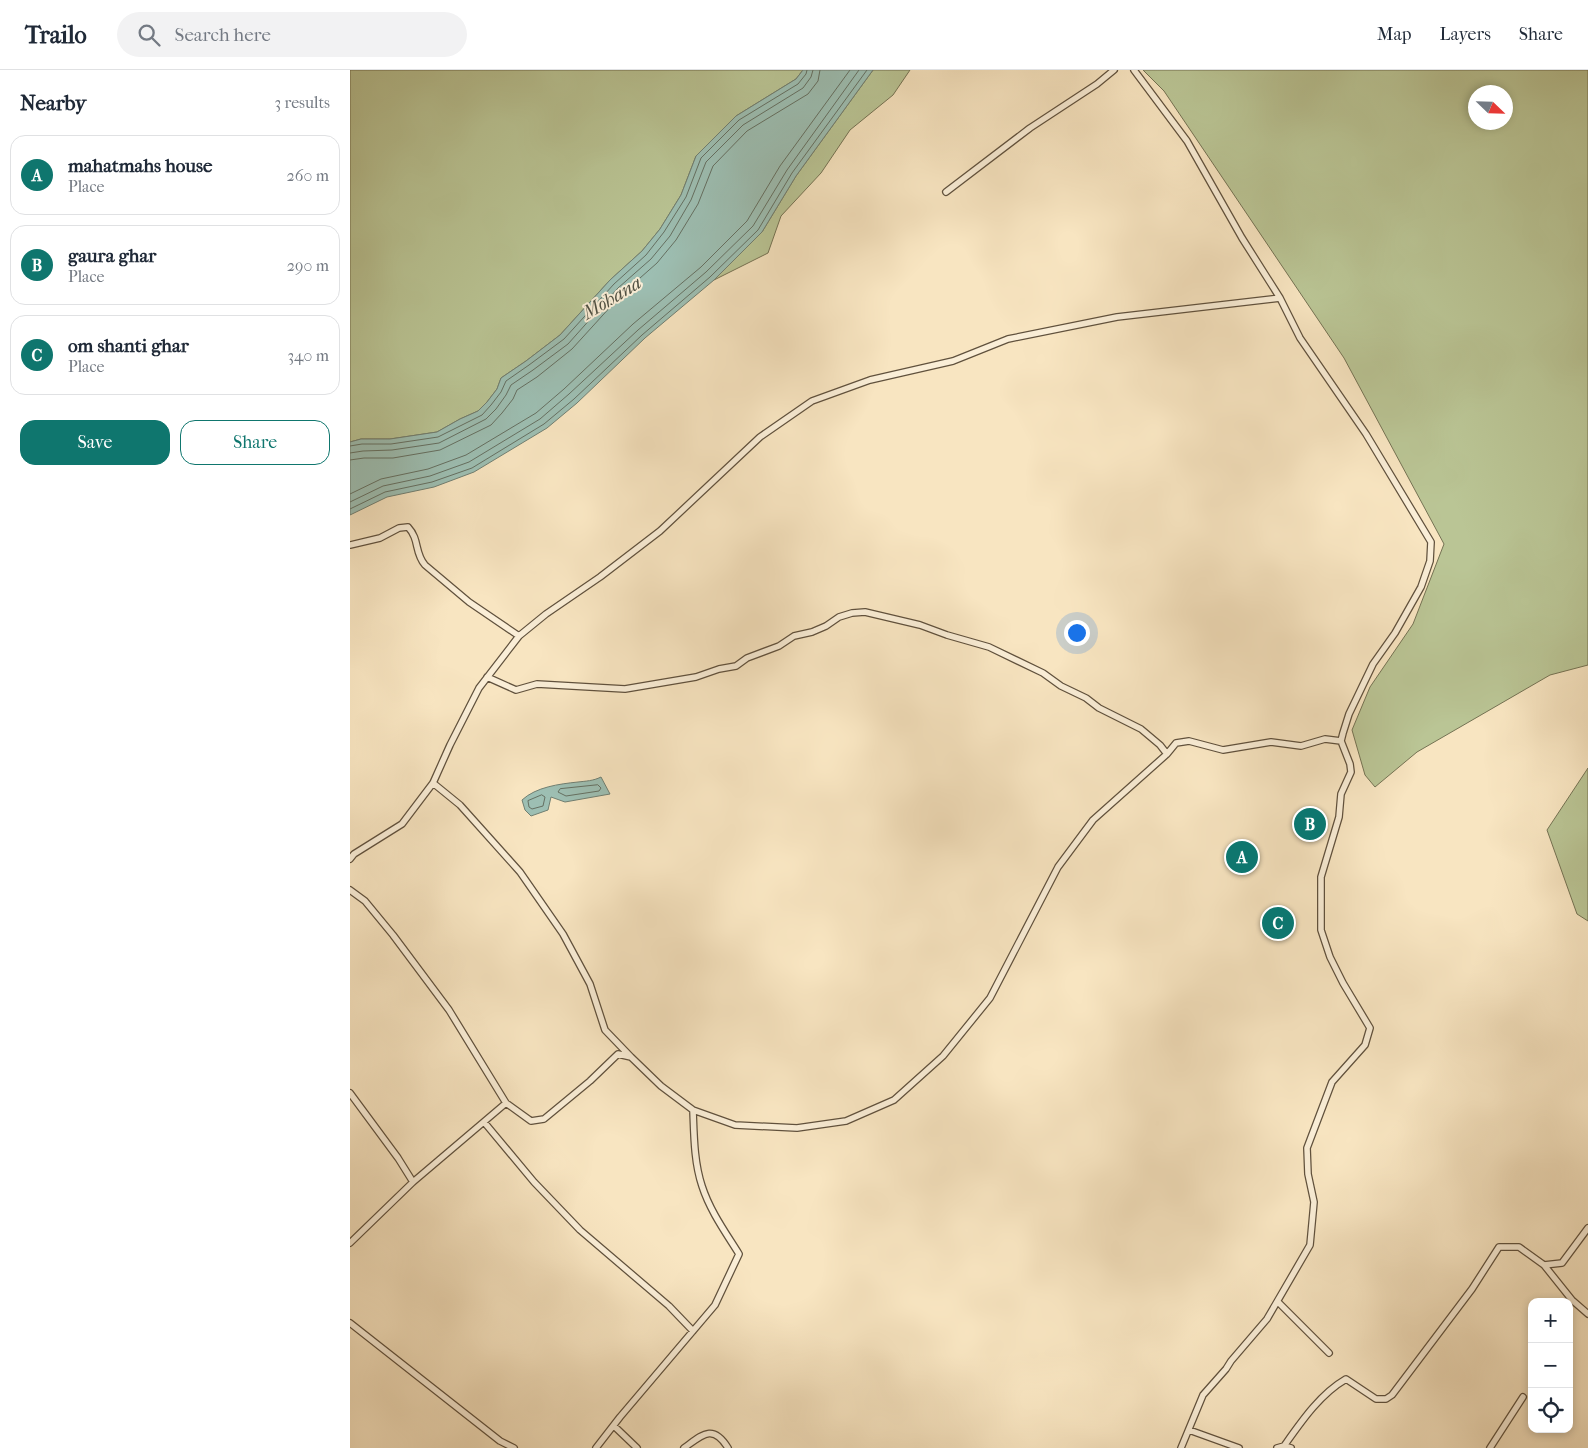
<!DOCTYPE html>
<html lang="en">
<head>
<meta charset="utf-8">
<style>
	body { margin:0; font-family:"IM FELL French Canon",serif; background:#f2f2f3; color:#1f2937 }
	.controls { position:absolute; right:15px; bottom:15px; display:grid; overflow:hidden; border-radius:10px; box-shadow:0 2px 8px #0003 }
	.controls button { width:45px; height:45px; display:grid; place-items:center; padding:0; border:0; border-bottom:1px solid #e0e1e3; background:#fff; color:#1f2937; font:25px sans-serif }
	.compass { position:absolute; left:1118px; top:15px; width:45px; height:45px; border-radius:50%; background:#fff; box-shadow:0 2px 8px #0003; rotate:113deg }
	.you { position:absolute; left:726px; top:562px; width:18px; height:18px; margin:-12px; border:4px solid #fff; border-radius:50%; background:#1a73e8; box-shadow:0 0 0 8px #1a73e833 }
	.badge { display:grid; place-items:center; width:32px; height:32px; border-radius:50%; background:#0f766e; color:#fff; font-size:16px; font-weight:700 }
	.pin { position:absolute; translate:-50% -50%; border:2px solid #fff; box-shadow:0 1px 5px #0006 }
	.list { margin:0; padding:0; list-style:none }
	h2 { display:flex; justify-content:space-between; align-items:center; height:65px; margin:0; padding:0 20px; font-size:21px }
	h2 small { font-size:16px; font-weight:400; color:#747a83 }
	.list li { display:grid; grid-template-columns:32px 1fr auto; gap:15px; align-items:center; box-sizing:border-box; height:80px; margin:0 10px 10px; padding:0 10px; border:1px solid #e0e1e3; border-radius:15px }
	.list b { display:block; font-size:19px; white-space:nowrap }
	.list p { margin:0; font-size:16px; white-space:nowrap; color:#747a83 }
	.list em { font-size:16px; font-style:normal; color:#747a83 }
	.actions { display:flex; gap:10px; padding:15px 20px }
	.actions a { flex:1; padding:11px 0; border:1px solid #0f766e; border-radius:15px; text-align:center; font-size:18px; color:#0f766e }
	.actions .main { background:#0f766e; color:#fff }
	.icon { flex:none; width:28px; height:28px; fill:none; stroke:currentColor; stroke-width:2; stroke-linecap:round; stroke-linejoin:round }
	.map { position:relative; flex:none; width:1238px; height:1378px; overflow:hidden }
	header { display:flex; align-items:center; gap:30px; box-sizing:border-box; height:70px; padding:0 25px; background:#fff; border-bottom:1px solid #e0e1e3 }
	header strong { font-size:24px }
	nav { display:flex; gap:28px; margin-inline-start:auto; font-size:18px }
	.search { width:350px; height:45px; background:#f2f2f3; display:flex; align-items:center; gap:12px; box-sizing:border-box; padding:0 18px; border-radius:28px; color:#747a83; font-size:19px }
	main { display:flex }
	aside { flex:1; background:#fff }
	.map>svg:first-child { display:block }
	.green { fill:#bac595; stroke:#747253; fill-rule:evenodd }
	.water { fill:#9dbfb3; stroke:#707f72 }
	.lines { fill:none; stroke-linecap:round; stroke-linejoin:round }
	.shore { stroke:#657062; stroke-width:1 }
	.minor-casing { stroke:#60513d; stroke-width:8 }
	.minor { stroke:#faeed7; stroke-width:5.5 }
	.labels { text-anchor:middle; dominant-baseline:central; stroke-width:4; stroke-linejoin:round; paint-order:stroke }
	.water-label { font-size:19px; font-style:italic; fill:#4f5042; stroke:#faeed7 }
</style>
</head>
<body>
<header>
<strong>Trailo</strong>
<div class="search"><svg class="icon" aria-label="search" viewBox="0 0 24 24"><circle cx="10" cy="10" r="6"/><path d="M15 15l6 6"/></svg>Search here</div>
<nav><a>Map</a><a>Layers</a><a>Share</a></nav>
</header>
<main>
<aside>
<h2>Nearby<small>3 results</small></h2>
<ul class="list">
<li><span class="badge">A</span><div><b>mahatmahs house</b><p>Place</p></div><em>260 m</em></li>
<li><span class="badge">B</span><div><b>gaura ghar</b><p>Place</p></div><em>290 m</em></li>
<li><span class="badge">C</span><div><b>om shanti ghar</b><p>Place</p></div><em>340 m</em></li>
</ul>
<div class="actions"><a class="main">Save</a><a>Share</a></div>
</aside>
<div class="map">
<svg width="1238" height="1378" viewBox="0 0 1238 1378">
	<rect width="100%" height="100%" fill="#f8e5c1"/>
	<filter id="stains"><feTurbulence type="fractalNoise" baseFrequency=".004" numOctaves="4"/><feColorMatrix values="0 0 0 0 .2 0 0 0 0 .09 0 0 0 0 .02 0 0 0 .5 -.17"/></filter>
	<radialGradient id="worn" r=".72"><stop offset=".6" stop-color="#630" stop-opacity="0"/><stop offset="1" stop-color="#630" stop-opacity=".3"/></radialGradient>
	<path class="green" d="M0,0H453L446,9L386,46L346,86L331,125L310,159L292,181L260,210L210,265L176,291L151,308L147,319L137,332L128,341L110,349L87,362L40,369H11L0,372Z
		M523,0H560L543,25L500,60L471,103L431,146L418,183L364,210L412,162L446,106Z
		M793,0H1238V595L1200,605L1067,682L1025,717L1015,705L1002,660L1020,617L1063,554L1094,474L994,288L814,21ZM1156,22V52H1126V22Z
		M1238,698V851L1227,844L1197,760Z"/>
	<path class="water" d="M453,0H523L446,106L412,162L364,210L295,268L227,333L197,358L124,402L84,417L37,427L0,445V372L11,369H40L87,362L110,349L128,341L137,332L147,319L151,308L176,291L210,265L260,210L292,181L310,159L331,125L346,86L386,46L446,9Z
		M251,707L260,724L215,732L201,727L198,740L181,746L175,740L172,730C186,717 209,714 228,712C236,711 243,711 251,707Z"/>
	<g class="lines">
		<path class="shore" d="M0,376L12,374H41L88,367L132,345L141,335L151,322L156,311L179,295L214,269L264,214L296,185L314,162L336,127L351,88L389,50L448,14L456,4L457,0
			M0,383L13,381L42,380L89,373L136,349L146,339L156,325L161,315L183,300L218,274L268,218L301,189L320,166L341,130L356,92L393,55L453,18L461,7L463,0
			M0,390L14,388H43L90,380L141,355L152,343L163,329L167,320L187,307L222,279L273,223L307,193L326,170L348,134L363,96L397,61L458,24L468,11L470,0
			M0,424L31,409L78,399L116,385L186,343L214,319L283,254L351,197L397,151L430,96L500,0
			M0,432L33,416L80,406L119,392L190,349L219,324L288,260L356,202L403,156L437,100L509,0
			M0,439L35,422L82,412L122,398L194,354L224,329L292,265L360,207L408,160L442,103L517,0
			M248,715L251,718L249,721L216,726L208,722L210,719Z
			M192,725L195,727L193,736L182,739L179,737L178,731Z"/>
		<defs>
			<path id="minor" d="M784,0L837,71L892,168L930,228L950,268L1016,364L1081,472L1080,491L1071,517L1045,563L1023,594L999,644L993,663L991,671L1000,694L1001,702L991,724L989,747L971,807V860L980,887L993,913L1020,958L1015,975L982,1012L957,1078L958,1104L964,1132L960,1175L917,1249L881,1291L876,1299L853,1325L831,1378
				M596,122L680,58L747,14L764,0
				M0,475L30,468L49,458L58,457C70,470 64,482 75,495L119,532L169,566
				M137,607L166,620L187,614L275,619L346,607L369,599L386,596L397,588L429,576L444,566L462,562L476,556L489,547L502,543L515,542L570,555L597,565L639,577L693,603L711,616L736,628L749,638L791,659L810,675L817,684L743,750L708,797L640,928L593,986L544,1030L496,1051L447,1058L385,1055L343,1040
				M817,684L826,673L839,671L873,680L921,672L951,676L975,669L991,671
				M83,713L110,735L170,802L213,864L240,914L255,960L281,987
				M0,789L4,784L52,754L83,713L100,675L129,618L169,566L196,544L250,507L310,461L410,367L462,331L520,310L603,291L658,269L767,247L930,228
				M0,820L15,831L43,865L99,940L156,1033L63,1112L0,1173
				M0,1023L48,1088L63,1112
				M156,1033L181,1051L194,1049L240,1011L268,984L281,987L311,1016L343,1040C344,1065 344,1092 352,1116C360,1141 376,1163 389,1184L365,1235L270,1347L246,1378
				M134,1052L184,1112L230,1160L319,1236L343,1261
				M1194,1195L1222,1230L1238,1244
				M928,1232L979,1283
				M0,1253L150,1371L164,1378
				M264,1356L287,1378
				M839,1360L889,1378
				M934,1376C951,1352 970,1324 996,1309L1026,1329H1036L1042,1325L1122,1219L1149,1177H1169L1194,1195L1212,1193L1238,1158
				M334,1378C352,1365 363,1353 378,1378
				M927,1378L934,1376L941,1378
				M1140,1378L1173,1327"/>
		</defs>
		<use href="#minor" class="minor-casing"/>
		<use href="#minor" class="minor"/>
	</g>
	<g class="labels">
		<g class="water-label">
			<text transform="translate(262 228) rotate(-31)">Mohana</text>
		</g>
	</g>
	<rect width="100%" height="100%" filter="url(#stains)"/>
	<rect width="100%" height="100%" fill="url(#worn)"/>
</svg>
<div class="controls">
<button>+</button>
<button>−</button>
<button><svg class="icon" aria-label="locate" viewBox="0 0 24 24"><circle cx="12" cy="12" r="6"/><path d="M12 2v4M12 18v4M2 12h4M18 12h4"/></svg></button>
</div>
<svg class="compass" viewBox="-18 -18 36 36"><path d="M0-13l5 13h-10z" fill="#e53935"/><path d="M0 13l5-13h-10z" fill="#747a83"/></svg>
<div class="you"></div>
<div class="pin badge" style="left:892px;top:787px">A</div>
<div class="pin badge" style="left:960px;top:754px">B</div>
<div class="pin badge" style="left:928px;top:853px">C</div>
</div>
</main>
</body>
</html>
